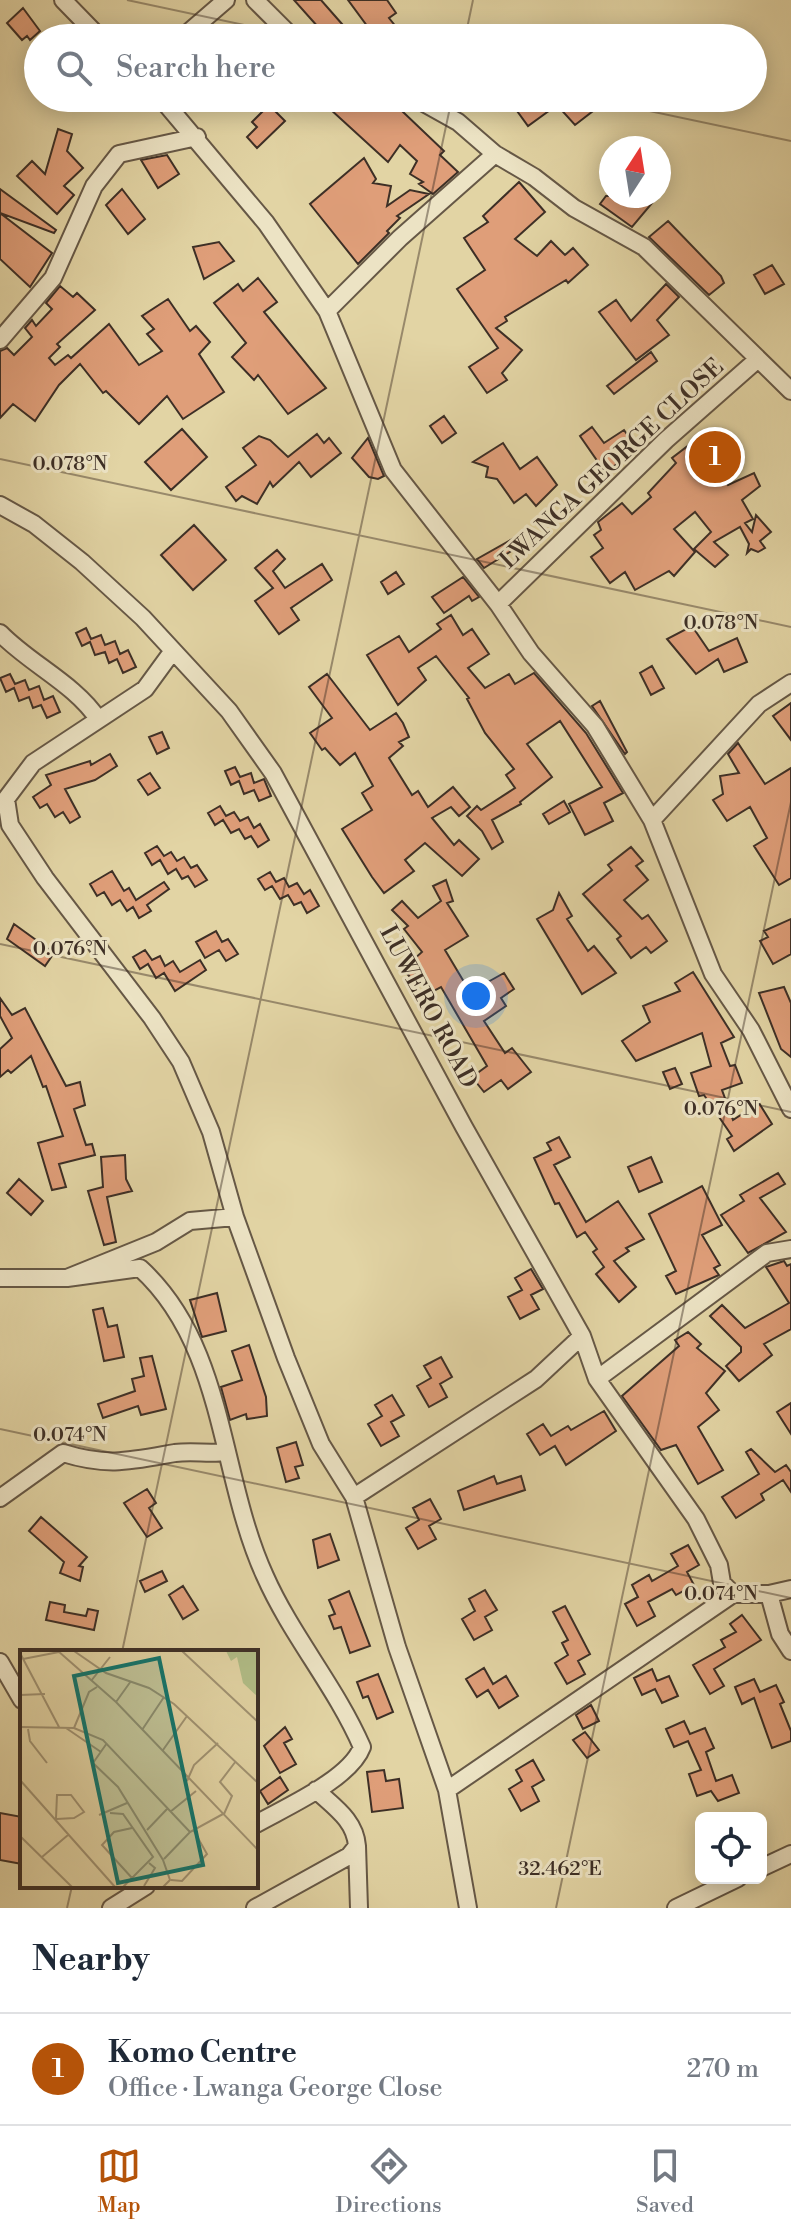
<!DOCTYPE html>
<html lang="en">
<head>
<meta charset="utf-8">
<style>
	body { margin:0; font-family:"Libre Bodoni",serif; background:#f2f2f3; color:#1f2937 }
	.controls { position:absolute; right:24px; bottom:24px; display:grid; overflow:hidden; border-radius:12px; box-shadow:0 4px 20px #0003 }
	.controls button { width:72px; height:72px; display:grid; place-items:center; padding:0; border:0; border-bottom:2px solid #e0e1e3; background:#fff; color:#1f2937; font:40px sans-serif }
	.compass { position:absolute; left:599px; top:136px; width:72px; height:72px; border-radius:50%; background:#fff; box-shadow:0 4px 20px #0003; rotate:12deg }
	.you { position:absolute; left:476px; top:996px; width:28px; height:28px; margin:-20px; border:6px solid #fff; border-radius:50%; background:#1a73e8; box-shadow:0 0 0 12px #1a73e833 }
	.badge { display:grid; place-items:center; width:52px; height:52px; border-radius:50%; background:#b45309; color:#fff; font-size:26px; font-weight:700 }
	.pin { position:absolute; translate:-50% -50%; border:4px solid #fff; box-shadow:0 2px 8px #0006 }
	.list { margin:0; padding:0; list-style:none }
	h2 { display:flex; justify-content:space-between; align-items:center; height:104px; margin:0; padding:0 32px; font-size:34px }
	h2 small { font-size:26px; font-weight:400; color:#747a83 }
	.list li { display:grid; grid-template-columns:52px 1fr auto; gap:24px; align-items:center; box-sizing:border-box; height:112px; padding:0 32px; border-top:2px solid #e0e1e3 }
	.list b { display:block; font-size:30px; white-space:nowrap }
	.list p { margin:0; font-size:26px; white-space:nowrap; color:#747a83 }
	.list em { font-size:26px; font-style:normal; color:#747a83 }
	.icon { flex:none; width:44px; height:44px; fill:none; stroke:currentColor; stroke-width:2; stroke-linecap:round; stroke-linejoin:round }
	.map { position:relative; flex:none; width:791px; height:1908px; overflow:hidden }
	.search { position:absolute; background:#fff; box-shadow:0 4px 20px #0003; left:24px; right:24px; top:24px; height:88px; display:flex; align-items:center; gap:20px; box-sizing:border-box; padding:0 28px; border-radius:44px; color:#747a83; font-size:30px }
	.sheet { height:216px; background:#fff }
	nav { display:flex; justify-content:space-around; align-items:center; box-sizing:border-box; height:112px; border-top:2px solid #e0e1e3; background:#fff; font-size:22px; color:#747a83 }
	nav a { display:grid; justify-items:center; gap:4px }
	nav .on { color:#b45309 }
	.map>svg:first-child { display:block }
	.building { fill:#df9e79; stroke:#3d2f26; stroke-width:2 }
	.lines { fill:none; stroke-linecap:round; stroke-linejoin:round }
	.minor-casing { stroke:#665846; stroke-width:20 }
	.minor { stroke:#ece3c4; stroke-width:16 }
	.ticks { fill:none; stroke:#3d2f26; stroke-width:2; stroke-opacity:0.45 }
	.labels { text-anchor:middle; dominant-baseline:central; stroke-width:6; stroke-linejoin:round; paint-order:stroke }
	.street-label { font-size:24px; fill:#3d2f26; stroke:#ece3c4 }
	.inset-road { fill:none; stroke:#a09272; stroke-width:2 }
	.view { fill:#0f766e; fill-opacity:0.15; stroke:#0f766e; stroke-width:4 }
	.inset-edge { fill:none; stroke:#3d2f26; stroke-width:4 }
	.ticks-label { font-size:20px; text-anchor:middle; fill:#3d2f26; stroke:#ece3c4; stroke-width:6; stroke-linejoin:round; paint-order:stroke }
</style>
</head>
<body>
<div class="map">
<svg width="791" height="1908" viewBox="0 0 791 1908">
	<rect width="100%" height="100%" fill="#e2d4a4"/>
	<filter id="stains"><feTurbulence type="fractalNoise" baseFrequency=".0025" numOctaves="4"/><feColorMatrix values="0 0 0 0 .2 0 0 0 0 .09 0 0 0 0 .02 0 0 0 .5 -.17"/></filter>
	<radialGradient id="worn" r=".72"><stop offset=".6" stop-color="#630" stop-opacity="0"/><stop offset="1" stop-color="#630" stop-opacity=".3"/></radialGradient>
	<path class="building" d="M294,0H321L342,24L327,37Z
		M348,0H387L396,13L389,18L405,38H376Z
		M23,8L40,31L30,40L27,36L22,40L7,23Z
		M318,98H353L366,110L370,98H388L405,104L402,111L444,151L440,155L458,172L433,194L419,184L423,182L410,174L417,161L400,145L388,162Z
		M521,98H582L593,111L575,125L557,105L528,126L512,104Z
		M269,105L285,121L257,148L247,137L257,127L252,122Z
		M58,129L72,134L67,151L83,168L64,186L74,195L57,214L17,176L32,161L45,174Z
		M167,155L179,174L158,188L141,160Z
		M364,158L376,179L373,183L391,186L387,206L410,190L429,194L397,216L400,218L387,231L389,233L358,264L310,204Z
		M519,182L545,212L515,239L537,256L551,241L565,255L573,248L588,265L568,283L566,280L505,317L507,321L496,328L522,350L502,373L507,380L487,393L469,367L498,348L457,289L485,270L464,238L488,222L483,216Z
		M0,189L56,230L54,233L0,213L52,253L30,287L0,259Z
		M122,189L145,219L128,234L106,205Z
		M606,196H658L632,227L600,204Z
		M668,221L721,276L724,283L709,295L649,237Z
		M219,242L234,261L204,279L193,247Z
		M772,265L784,284L765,294L754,275Z
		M258,278L277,302L264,312L326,388L288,414L258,375L254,380L232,357L246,343L214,303L238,284L243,291Z
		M666,284L679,297L657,320L669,335L636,360L599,312L616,300L631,321Z
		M60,286L73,297L77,293L95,310L57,344L60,347L49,358L55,365L68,355L71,358L109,324L139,365L162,351L147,334L154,329L142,316L168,299L190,331L196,326L210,342L199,354L224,392L183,419L167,396L139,424L106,391L103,393L80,364L59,385L35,421L13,404L0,418V351L7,348L14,355L32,337L25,328L32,320L36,326L52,309L46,303Z
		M651,352L657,361L614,394L607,386Z
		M444,416L456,433L442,443L430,426Z
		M592,427L604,443L624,430L638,450L605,472L580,436Z
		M182,429L207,457L171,490L145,462Z
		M317,434L324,443L329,438L341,453L311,477L299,462L273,487L270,482L257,504L242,496L236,501L226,487L256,465L243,448L259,436L270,440L288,457Z
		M368,438L384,476L378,479L369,477L352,458Z
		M693,442L728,485L754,473L760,486L742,500L753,519L745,523L752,532L756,515L771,532L760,541L765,548L758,552L751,549L747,553L749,544L740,527L714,542L728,555L715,567L694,549L711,532L695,512L674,529L695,552L674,576L669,571L635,590L625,572L610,583L591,557L603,548L594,535L601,530L598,522L622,503L632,514L651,497L648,493L676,463L672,458Z
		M503,443L520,469L537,457L557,485L536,506L526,494L514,503L497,479L486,477L488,467L473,462Z
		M194,525L226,560L193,590L161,555Z
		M516,537L521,545L484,568L477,559Z
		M277,550L285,559L273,571L285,588L322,564L332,580L291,608L299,620L279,634L255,601L273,588L255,568Z
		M396,572L404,584L388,594L381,582Z
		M463,577L479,597L472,601L469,596L444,613L432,597Z
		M451,615L463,635L472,629L489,654L468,668L485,688L509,674L515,684L534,673L586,733L623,793L604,803L613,821L585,835L569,804L602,787L560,721L527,744L552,777L520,802L521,804L492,820L503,842L492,849L482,831L467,816L477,806L481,810L515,788L506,775L514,769L485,733L467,699L469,698L436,656L418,668L426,680L398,705L367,655L399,636L409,652L441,629L437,624Z
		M692,626L709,651L737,638L747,662L724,672L718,659L696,674L667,639Z
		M86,628L91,639L101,635L105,645L115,641L120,654L128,650L136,667L123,673L117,659L109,663L105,652L95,655L90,642L82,646L76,633Z
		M652,666L664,688L651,695L640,673Z
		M10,674L15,684L25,680L29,690L39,686L44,700L53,696L60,712L47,718L41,705L33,708L29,697L19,701L14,688L6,692L0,678Z
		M327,674L370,730L396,713L403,723L409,737L399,742L403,746L389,758L412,795L418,791L428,807L453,787L470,807L459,816L451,807L432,818L454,845L459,840L479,859L462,876L425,843L405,860L414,871L384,893L372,877L342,829L372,810L362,793L373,786L355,753L340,765L325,748L322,750L310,733L332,718L309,687Z
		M600,701L627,752L625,754L592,706Z
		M791,703V740L773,716Z
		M162,732L169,748L157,754L149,737Z
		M738,743L765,784L791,768V878L779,885L754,846L767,838L750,807L727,821L713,800L723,794L720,776L739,773L728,754Z
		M110,754L117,766L95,780L65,789L80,817L70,823L63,812L55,817L47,804L40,808L33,797L51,785L46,775L90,761L91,765Z
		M235,767L240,777L251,773L254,783L264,779L271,796L259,801L254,790L244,794L239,781L231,785L225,771Z
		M150,773L160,788L148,795L138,780Z
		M564,801L570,812L549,824L543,814Z
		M220,806L226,816L234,812L240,821L248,817L254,828L260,824L269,840L258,847L251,836L245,839L239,829L231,833L223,820L215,825L208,813Z
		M157,846L164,856L171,852L177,861L184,857L191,868L197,865L207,880L195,887L188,876L182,879L176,869L168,874L160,860L152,865L145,853Z
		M631,847L643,861L636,866L648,880L624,900L642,919L648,915L667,941L651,953L646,947L631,958L617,939L621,936L583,894L612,870L608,865Z
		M112,871L124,891L129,888L136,900L164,882L169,889L147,905L151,911L139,918L133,907L127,911L120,900L112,905L104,892L97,896L90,884Z
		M270,872L276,882L284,878L289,887L297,883L304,894L310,890L319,906L307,913L301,902L294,905L288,895L280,899L272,886L265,890L258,879Z
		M446,880L453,901L447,903L468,936L445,950L470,992L504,973L514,989L501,998L506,1006L484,1021L505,1053L512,1048L531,1072L508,1089L501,1080L484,1092L472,1077L487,1066L441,987L428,994L417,973L411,978L403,969L422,952L404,929L408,926L392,910L402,901L418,918L441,901L433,886Z
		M559,893L572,916L567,919L588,951L594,946L616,973L582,994L537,919L553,910Z
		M791,919V954L773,964L760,941L768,937L764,931Z
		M14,924L54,953L45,966L7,939Z
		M216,931L222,942L228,939L238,954L226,961L219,950L205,958L196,942Z
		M145,950L152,960L160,956L165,966L173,961L180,972L200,960L206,970L175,991L164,973L156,978L148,964L140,969L133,957Z
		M693,972L734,1037L721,1043L730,1066L735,1065L742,1083L722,1090L733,1120L759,1103L772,1124L734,1151L727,1139L732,1136L704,1095L699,1096L691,1073L711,1066L702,1033L636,1061L622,1041L650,1022L643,1006L680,991L675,983Z
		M784,987L791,1003V1057L781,1049L759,993Z
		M0,998L12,1015L25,1008L66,1086L80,1082L85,1105L74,1109L86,1145L92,1144L95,1155L59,1164L66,1187L52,1190L38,1143L63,1136L46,1086L43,1087L31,1056L11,1073L8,1070L0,1077V1049L12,1038L0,1016Z
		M675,1068L682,1084L670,1089L663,1072Z
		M559,1137L570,1157L554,1165L586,1222L618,1201L644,1239L626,1248L629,1251L614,1261L636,1287L619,1302L596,1274L604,1267L593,1252L597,1249L585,1232L577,1237L559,1203L555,1204L534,1158L551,1150L547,1143Z
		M125,1155L126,1179L132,1191L107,1197L116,1242L104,1245L88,1191L103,1187L101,1157Z
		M651,1157L662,1182L639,1192L628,1167Z
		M778,1173L785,1184L760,1198L786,1232L748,1253L721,1215L744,1201L740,1195Z
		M19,1179L43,1201L31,1215L7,1193Z
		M702,1186L722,1225L702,1235L720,1265L714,1268L719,1275L676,1294L666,1276L676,1271L649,1214Z
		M784,1261L787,1266L791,1264V1329L764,1344L772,1355L739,1381L726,1366L741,1352V1347L710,1316L722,1305L745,1328L789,1303L766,1267Z
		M531,1269L543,1289L531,1295L539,1309L520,1319L508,1297L522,1290L515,1278Z
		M217,1293L226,1331L202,1337L190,1300Z
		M103,1308L108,1327L117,1325L124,1357L104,1361L93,1310Z
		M688,1332L701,1344L697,1348L725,1371L706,1393L719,1410L698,1427L723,1470L698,1484L676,1445L661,1450L622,1396L679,1346L675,1340Z
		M249,1345L266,1397L267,1416L247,1419L246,1414L230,1420L221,1387L242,1380L232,1351Z
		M152,1356L166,1409L141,1415L138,1406L103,1418L98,1404L135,1391L132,1379L144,1376L140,1358Z
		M441,1357L452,1377L440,1384L447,1397L429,1407L417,1386L431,1378L424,1366Z
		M392,1395L404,1415L391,1422L399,1436L381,1446L368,1424L382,1416L375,1405Z
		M791,1403V1434L777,1412Z
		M604,1411L616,1431L566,1465L555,1446L540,1455L527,1434L543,1424L551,1436L568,1426L571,1430Z
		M296,1442L303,1465L295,1467L299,1478L286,1482L277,1448Z
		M751,1449L775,1472L786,1465L791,1472V1492L783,1480L761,1494L764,1500L736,1518L722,1497L759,1474L746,1452Z
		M494,1476L497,1484L521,1476L525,1490L464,1510L458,1491Z
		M147,1489L156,1503L149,1508L162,1528L147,1537L124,1503Z
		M430,1499L441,1519L429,1526L436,1539L418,1549L406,1528L419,1520L413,1508Z
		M41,1517L87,1557L79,1566L83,1567L80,1581L60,1573L64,1562L29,1531Z
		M330,1534L339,1560L318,1568L313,1540Z
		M688,1545L699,1565L687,1572L694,1585L676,1595L672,1589L648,1602L655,1616L637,1626L625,1604L638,1597L632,1585L649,1575L652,1581L678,1566L671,1554Z
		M162,1571L167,1581L145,1592L140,1581Z
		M183,1586L198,1610L183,1619L169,1595Z
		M485,1590L497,1610L485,1617L492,1630L474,1640L462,1619L475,1611L469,1599Z
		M349,1591L370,1646L350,1653L341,1627L334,1629L329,1616L335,1614L329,1600Z
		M50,1602L65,1605L64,1612L86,1616L88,1609L98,1611L94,1630L46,1620Z
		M565,1606L590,1654L578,1661L585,1674L567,1684L555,1663L568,1655L562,1643L568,1640L553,1612Z
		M742,1615L761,1640L714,1669L724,1686L710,1694L693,1665L725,1647L721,1640L736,1632L730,1624Z
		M484,1668L493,1684L506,1676L518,1696L499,1708L488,1690L477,1697L466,1679Z
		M652,1669L657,1681L669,1676L678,1696L662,1703L655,1689L642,1695L634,1678Z
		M378,1674L393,1712L377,1719L368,1696L363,1698L357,1682Z
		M754,1679L760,1692L776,1685L784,1702L780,1704L791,1731V1741L772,1748L754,1698L742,1704L735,1687Z
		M591,1705L599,1721L583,1729L576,1715Z
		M684,1721L690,1734L705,1728L714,1748L706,1752L716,1781L732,1775L739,1793L718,1801L711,1791L697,1796L689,1774L701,1770L688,1741L674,1747L666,1729Z
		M285,1727L292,1739L284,1743L296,1764L280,1773L264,1746Z
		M585,1732L599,1750L587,1758L573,1740Z
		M533,1760L544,1780L532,1787L539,1801L521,1811L509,1789L522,1781L516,1770Z
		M384,1770L386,1781L399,1779L403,1808L372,1812L367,1772Z
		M280,1777L288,1790L268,1804L260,1791Z
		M0,1813L22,1817V1864L0,1860Z"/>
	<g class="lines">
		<defs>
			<path id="minor" d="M63,0L100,38
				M255,0L293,38
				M182,38L226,0
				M161,98L266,223L327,311L393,470L498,604L531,653L595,726L652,820L713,974L751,1030L791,1109
				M415,98L458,122L495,154L534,177L574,208L644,247L791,391
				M327,311L400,238L495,154
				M0,340L53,278L94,186L119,154L197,137
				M0,505L34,524L82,562L143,618L229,711L273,773L464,1127L582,1336L597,1379L696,1519L719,1565L722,1583L733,1594
				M498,604L666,440L758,359
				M0,633C30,664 75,684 98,719
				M172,652L145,689L33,763L6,799L10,825L45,878L152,1018L181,1062L211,1132L235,1217L286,1358L321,1444L354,1497L397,1647L447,1790L468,1908
				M652,820L759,704L791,683
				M0,1278H67L156,1242L190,1221L235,1217
				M67,1278L140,1268C226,1346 219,1476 265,1576C291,1635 336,1687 362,1747C350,1779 286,1807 256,1824
				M597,1379L767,1253L791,1249
				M354,1497L536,1379L582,1336
				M0,1498L63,1453C108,1467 130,1461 175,1453C192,1451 210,1454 226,1452
				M769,1594L780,1634L791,1651
				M0,1662L22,1700
				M447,1790L733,1594H769L791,1589
				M357,1846L359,1908
				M761,1868L791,1854
				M111,1908L146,1886
				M255,1908L349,1856L357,1846C355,1820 334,1807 316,1790
				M676,1908L738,1878"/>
		</defs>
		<use href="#minor" class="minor-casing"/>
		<use href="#minor" class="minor"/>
	</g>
	<path class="ticks" d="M127,0L305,38M465,38L473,0M588,98L791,141M0,459L791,627M0,944L791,1112M0,1429L791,1598M122,1652L452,98M67,1908L72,1886M556,1908L791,802"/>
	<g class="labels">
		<g class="street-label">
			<text transform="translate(612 464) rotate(-43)">LWANGA GEORGE CLOSE</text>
			<text transform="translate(428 1007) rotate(62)">LUWERO ROAD</text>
		</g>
	</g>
	<g transform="translate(20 1650)">
		<rect width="238" height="238" fill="#e2d4a4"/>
		<path d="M206,1H238V47L223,33L217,7L211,11Z" fill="#b1bd87"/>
		<path class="inset-road" d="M38,1L96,52L238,200M54,1L86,23L129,38L154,54L238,133M162,1L238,72M0,3L39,77M3,9L39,2M71,31L90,7M0,45L25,44M96,52L111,31M0,77L54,78L83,90L170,182M46,78L81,102M54,78L69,42L77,37M8,79L10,91L27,113M122,80L144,47M87,93L73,113L98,137L143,210L150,230L143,237M143,100L167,66M0,130L95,237M167,131L174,115L198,93M150,162L176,141M90,163L103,164L133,207L103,237M204,164L212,146L200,132L216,111M79,165L107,153M35,168L37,169L54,168L64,162L51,145H37L36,168M112,178L94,182L82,195L112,228M127,180L148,158M0,186L52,237M22,207L48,185M144,209L170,182L203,164M151,230L162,231L187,204L174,181M124,236L135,218L129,213"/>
		<path class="view" d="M139,8L183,215L98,233L54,26Z"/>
		<rect width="238" height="238" class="inset-edge"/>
	</g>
	<g class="ticks-label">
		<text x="70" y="470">0.078°N</text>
		<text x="721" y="629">0.078°N</text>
		<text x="70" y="955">0.076°N</text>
		<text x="721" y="1115">0.076°N</text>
		<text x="70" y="1441">0.074°N</text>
		<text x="721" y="1600">0.074°N</text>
		<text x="560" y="1875">32.462°E</text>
	</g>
	<rect width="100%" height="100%" filter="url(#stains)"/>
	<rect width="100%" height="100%" fill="url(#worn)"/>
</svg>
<div class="controls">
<button><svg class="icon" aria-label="locate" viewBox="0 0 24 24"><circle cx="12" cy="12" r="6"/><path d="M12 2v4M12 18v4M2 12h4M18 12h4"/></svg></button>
</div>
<svg class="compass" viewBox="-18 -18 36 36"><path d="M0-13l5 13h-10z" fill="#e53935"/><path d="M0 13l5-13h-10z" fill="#747a83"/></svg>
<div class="you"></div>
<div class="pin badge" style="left:715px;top:457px">1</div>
<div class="search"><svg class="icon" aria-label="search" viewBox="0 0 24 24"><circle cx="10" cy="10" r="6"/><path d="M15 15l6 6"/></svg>Search here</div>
</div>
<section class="sheet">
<h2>Nearby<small></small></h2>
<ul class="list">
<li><span class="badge">1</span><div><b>Komo Centre</b><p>Office · Lwanga George Close</p></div><em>270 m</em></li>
</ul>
</section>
<nav>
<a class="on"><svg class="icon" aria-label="map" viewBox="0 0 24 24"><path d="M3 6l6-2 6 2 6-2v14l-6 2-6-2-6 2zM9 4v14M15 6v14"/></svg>Map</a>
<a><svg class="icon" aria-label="directions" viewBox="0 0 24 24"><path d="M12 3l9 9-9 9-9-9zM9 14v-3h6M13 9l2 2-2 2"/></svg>Directions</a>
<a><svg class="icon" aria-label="saved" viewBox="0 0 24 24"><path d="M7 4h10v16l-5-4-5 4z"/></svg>Saved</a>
</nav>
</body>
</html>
